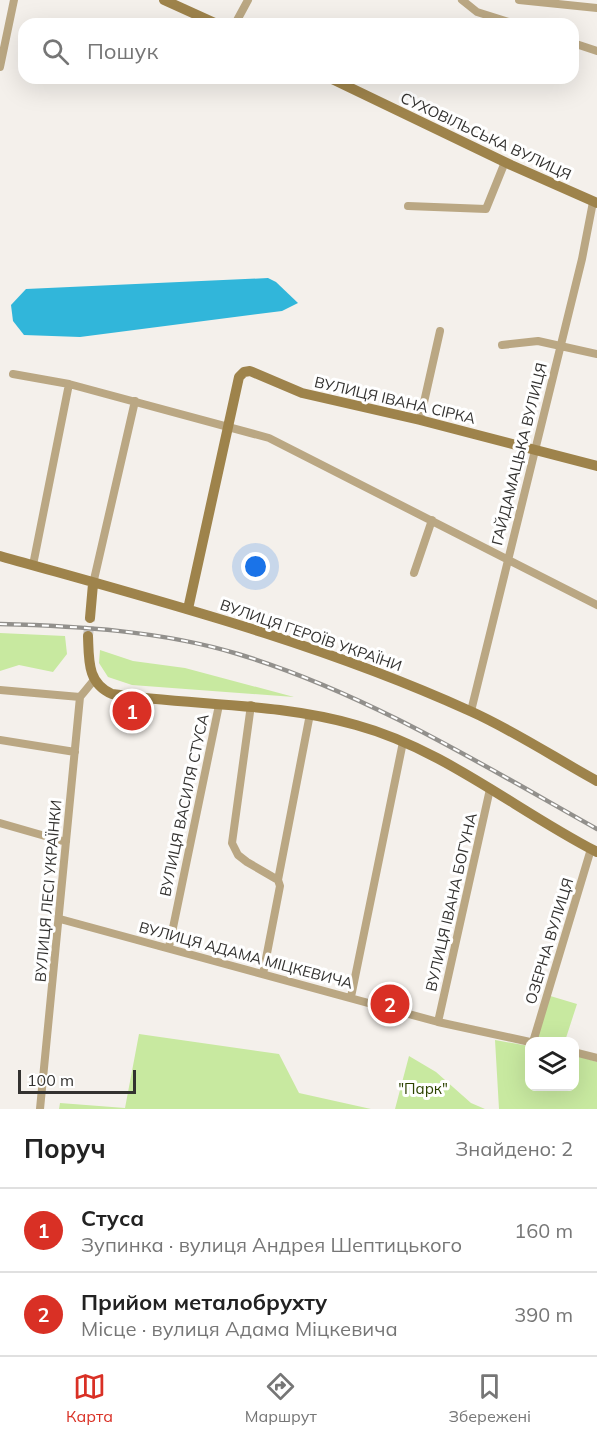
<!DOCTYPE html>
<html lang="uk">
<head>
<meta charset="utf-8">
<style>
	body { margin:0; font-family:Mulish,sans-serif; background:#f2f2f2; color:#222 }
	.controls { position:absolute; right:18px; bottom:18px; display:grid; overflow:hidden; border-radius:12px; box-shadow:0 6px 24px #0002 }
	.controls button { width:54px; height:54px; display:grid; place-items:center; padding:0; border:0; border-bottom:2px solid #e0e0e0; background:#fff; color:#222; font:30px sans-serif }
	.scale { position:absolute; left:18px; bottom:15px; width:118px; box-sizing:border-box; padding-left:6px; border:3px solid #333230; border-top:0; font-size:16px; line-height:21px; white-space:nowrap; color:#333230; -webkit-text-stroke:4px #fff; paint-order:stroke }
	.you { position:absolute; left:256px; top:567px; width:21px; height:21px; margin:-15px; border:4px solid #fff; border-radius:50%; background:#1a73e8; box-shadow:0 0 0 9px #1a73e833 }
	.badge { display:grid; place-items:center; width:39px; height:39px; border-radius:50%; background:#d93025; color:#fff; font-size:20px; font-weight:700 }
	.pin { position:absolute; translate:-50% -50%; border:3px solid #fff; box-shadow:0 2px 6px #0006 }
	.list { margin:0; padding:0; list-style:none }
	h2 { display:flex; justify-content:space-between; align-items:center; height:78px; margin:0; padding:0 24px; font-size:26px }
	h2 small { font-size:20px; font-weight:400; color:#767676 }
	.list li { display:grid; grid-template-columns:39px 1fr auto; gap:18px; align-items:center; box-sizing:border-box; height:84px; padding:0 24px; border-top:2px solid #e0e0e0 }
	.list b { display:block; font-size:22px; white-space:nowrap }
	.list p { margin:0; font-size:20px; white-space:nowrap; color:#767676 }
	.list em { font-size:20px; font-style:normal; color:#767676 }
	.icon { flex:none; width:33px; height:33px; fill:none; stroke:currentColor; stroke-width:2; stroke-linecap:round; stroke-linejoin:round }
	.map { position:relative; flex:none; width:597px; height:1109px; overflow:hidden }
	.search { position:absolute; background:#fff; box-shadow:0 6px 24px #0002; left:18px; right:18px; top:18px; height:66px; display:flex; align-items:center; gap:15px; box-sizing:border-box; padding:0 21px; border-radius:18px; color:#767676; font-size:22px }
	.sheet { height:246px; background:#fff }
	nav { display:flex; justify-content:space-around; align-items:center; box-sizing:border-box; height:84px; border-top:2px solid #e0e0e0; background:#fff; font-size:16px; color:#767676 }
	nav a { display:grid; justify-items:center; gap:3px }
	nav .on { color:#d93025 }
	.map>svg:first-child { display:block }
	.green { fill:#c8e9a0 }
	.water { fill:#31b6da }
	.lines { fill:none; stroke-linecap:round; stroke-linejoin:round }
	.secondary-tunnel { stroke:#cdcac6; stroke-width:10; stroke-dasharray:10 5; stroke-linecap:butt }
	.street { stroke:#baa783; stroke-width:8 }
	.secondary { stroke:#9e834b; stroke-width:10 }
	.rail-casing { stroke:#92908c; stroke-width:4.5 }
	.rail { stroke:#fff; stroke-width:2; stroke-dasharray:7; stroke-linecap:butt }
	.labels { text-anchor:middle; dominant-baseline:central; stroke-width:6; stroke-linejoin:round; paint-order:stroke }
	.street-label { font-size:15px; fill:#333230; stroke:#fff }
	.park-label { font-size:15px; fill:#2d4301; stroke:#fff }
</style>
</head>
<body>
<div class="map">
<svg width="597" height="1109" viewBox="0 0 597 1109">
	<rect width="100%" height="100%" fill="#f4f0eb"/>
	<path class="green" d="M0,633L65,636L67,654L53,672L19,665L0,671Z
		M100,650L133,661L185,668L294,697L132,685L108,677L99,663Z
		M547,995L577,1004L565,1041L533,1042Z
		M139,1034L279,1054L299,1093L371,1109H59L60,1103L125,1108Z
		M495,1040L529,1046L530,1086H574L575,1055L597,1062V1109H499Z
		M409,1056L436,1072L471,1103L485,1109H395Z"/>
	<path class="water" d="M268,278L276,282L298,303L282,311L80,337L24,335L13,321L11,305L26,289Z"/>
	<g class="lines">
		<path class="secondary-tunnel" d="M88,636L90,618"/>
		<path class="street" d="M462,0L477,12L515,24
			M519,0L597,8
			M235,24L248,0
			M573,43L597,51
			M0,67L14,0
			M408,206L486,209L505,162
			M502,345L538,341L597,354
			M13,374L69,384L269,438L597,605
			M420,420L440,331
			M33,565L69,384
			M414,573L432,520
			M93,584L135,401
			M0,690L80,697
			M251,705L232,843L238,855L247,862L278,880L280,886L263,974
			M471,711L582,259L593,202
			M0,740L75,752
			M0,823L66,842
			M278,880L310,714
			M60,919L438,1022L530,1042
			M169,947L219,705
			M351,997L403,742
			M438,1022L490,789
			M533,1042L591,849
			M574,1052L597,1058
			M40,1109L80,697L94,680"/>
		<path class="secondary" d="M164,0L217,24
			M330,78L511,165L597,203
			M0,556C159,601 318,642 470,711C513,730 555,758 597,781
			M188,609L239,377L244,372L250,371L302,393L420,420L597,466
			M90,618L93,584
			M88,636C89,660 87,683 112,694C194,706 276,702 356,725C444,749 517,811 597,852"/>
		<defs>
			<path id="rail" d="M0,624C79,626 162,631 238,654C366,693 481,764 597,829"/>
		</defs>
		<use href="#rail" class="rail-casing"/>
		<use href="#rail" class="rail"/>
	</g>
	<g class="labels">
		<g class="street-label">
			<text transform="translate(486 136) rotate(25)">СУХОВІЛЬСЬКА ВУЛИЦЯ</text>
			<text transform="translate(395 400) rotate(13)">ВУЛИЦЯ ІВАНА СІРКА</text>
			<text transform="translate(519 454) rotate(-76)">ГАЙДАМАЦЬКА ВУЛИЦЯ</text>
			<text transform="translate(311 635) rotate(19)">ВУЛИЦЯ ГЕРОЇВ УКРАЇНИ</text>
			<text transform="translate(184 805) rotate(-78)">ВУЛИЦЯ ВАСИЛЯ СТУСА</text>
			<text transform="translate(48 891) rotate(-85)">ВУЛИЦЯ ЛЕСІ УКРАЇНКИ</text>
			<text transform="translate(451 902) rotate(-77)">ВУЛИЦЯ ІВАНА БОГУНА</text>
			<text transform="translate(549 941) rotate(-73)">ОЗЕРНА ВУЛИЦЯ</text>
			<text transform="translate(246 955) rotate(15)">ВУЛИЦЯ АДАМА МІЦКЕВИЧА</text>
		</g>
		<g class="park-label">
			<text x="423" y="1088">"Парк"</text>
		</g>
	</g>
</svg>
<div class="controls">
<button><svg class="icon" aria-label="layers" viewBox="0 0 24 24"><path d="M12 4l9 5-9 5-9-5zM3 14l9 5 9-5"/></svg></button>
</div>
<div class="scale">100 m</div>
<div class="you"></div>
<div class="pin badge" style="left:132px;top:711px">1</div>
<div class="pin badge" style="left:390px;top:1004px">2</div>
<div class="search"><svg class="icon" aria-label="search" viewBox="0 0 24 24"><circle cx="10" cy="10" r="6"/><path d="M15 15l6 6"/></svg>Пошук</div>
</div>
<section class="sheet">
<h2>Поруч<small>Знайдено: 2</small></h2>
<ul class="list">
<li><span class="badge">1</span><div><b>Стуса</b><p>Зупинка · вулиця Андрея Шептицького</p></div><em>160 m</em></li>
<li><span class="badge">2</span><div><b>Прийом металобрухту</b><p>Місце · вулиця Адама Міцкевича</p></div><em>390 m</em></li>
</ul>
</section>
<nav>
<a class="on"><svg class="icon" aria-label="map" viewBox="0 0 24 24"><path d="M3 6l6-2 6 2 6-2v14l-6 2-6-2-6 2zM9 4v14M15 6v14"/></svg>Карта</a>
<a><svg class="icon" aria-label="directions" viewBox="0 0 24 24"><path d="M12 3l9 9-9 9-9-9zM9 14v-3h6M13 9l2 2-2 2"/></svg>Маршрут</a>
<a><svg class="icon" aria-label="saved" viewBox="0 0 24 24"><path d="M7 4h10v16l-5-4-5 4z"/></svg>Збережені</a>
</nav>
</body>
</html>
